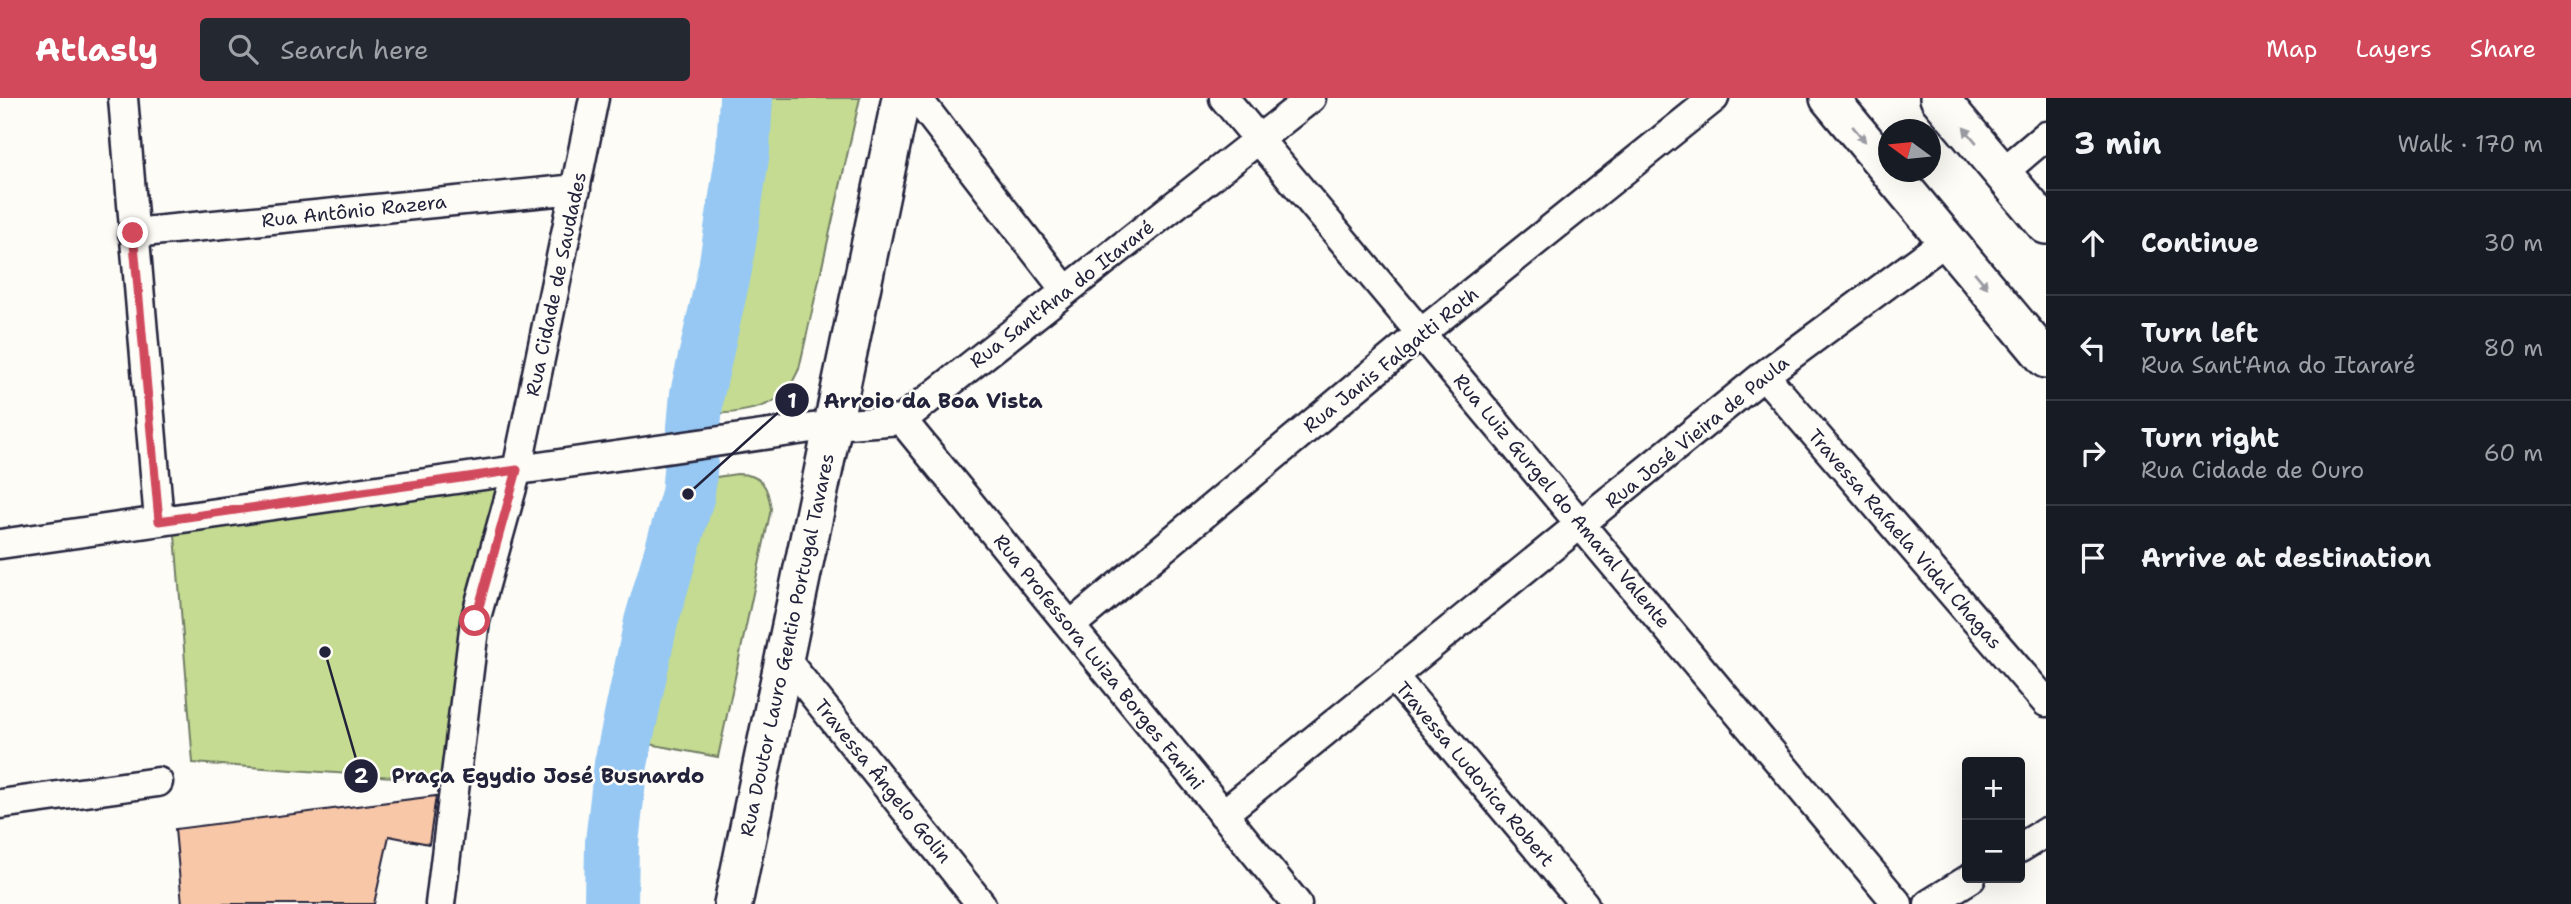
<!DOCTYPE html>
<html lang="en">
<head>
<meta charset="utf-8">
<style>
	body { margin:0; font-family:"Shantell Sans",sans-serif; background:#242831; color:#f1f3f6 }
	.controls { position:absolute; right:21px; bottom:21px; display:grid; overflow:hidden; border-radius:7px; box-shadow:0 7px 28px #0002 }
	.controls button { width:63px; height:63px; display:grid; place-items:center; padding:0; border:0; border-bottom:2px solid #363941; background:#171b24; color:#f1f3f6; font:35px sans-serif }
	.compass { position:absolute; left:1878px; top:21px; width:63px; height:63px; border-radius:50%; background:#171b24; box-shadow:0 7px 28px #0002; rotate:285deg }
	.stop { position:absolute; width:21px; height:21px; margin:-16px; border:5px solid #d1495b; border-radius:50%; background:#fff }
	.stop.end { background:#d1495b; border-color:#fff; box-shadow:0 2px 7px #0008 }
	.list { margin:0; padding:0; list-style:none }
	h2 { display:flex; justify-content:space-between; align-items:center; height:91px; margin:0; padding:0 28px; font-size:30px }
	h2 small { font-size:23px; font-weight:400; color:#9ea1a6 }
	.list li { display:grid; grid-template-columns:46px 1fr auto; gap:21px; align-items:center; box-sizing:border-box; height:105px; padding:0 28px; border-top:2px solid #363941 }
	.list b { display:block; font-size:26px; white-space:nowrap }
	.list p { margin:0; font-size:23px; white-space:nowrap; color:#9ea1a6 }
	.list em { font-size:23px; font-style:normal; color:#9ea1a6 }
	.icon { flex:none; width:38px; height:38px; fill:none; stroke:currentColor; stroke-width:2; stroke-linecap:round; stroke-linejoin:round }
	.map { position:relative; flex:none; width:2046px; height:806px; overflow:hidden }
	header { display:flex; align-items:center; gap:42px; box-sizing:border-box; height:98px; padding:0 35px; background:#d1495b; color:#fff }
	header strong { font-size:33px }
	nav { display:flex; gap:38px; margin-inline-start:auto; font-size:24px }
	.search { width:490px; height:63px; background:#242831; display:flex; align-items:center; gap:18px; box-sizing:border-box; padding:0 24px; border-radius:7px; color:#9ea1a6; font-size:26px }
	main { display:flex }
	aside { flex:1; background:#171b24 }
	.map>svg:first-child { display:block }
	.green { fill:#c4db91; stroke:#737e66; stroke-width:2 }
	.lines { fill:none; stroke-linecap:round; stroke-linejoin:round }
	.river { stroke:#96c8f3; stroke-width:54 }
	.building { fill:#f8c7a8; stroke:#22223b; stroke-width:2 }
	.minor-casing { stroke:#22223b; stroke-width:33 }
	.tertiary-casing { stroke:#22223b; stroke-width:42 }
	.minor { stroke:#fdfcf7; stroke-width:28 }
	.tertiary { stroke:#fdfcf7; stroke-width:37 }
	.oneway { fill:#9a9aa2 }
	.route { stroke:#d1495b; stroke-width:9 }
	.labels { text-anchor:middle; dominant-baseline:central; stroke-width:5; stroke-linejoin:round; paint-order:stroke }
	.street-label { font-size:19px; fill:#22223b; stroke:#fdfcf7 }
	.leader { fill:none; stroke:#22223b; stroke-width:2.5 }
	.callout-dot { fill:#22223b; stroke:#fdfcf7; stroke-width:2.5 }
	.mark-label { font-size:21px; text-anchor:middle; font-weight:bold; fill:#fff }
	.callout-label { font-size:21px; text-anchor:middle; font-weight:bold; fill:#22223b; stroke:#fdfcf7; stroke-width:5; stroke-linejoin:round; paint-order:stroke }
</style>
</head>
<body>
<header>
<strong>Atlasly</strong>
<div class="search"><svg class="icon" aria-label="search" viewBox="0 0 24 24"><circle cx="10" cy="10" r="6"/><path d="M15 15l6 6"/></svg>Search here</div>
<nav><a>Map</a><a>Layers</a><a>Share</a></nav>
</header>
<main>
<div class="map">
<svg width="2046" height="806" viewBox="0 0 2046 806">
	<rect width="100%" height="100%" fill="#fdfcf7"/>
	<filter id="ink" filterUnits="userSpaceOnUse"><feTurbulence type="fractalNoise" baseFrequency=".0143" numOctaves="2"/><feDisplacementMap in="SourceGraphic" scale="14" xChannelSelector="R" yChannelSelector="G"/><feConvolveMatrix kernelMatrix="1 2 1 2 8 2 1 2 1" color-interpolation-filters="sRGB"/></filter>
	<g filter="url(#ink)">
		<path class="green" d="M768,0H860L799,271C795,279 791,289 784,296C768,311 730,317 708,315C753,219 756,104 768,0Z
			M512,376L450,683L193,665L174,424Z
			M737,376C762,376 768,388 771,411L718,659L649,646C648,584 662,552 677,493C687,456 692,420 696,382Z"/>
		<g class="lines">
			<path class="river" d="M611,806L612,744L621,666L651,524L688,396L697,296L725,171L743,53L746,0"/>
		</g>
		<path class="building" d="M436,698L429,746L389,738L374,806H182L175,731Z"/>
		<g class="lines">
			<defs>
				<path id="minor" d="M123,0L159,423
					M917,0L1066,193
					M1224,0L1898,806
					M2002,75L2046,38
					M133,135L576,91
					M1764,277L2046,604
					M902,322L1297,806
					M0,446L833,327L902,322L1311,0
					M1070,528L1420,236L1714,0
					M785,561L981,806
					M1393,578L1584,806
					M0,706L158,684
					M1223,716L1764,277L1947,142
					M2020,750L2046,734
					M440,806L475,523L517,372L594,0
					M1929,806L1971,780"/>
				<path id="tertiary" d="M1829,0L1888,71
					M1939,0L2046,127
					M1890,74L2046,261
					M733,806L901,0"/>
			</defs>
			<use href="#minor" class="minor-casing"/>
			<use href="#tertiary" class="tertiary-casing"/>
			<use href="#minor" class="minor"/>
			<use href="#tertiary" class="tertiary"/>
		</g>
		<defs><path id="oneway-solid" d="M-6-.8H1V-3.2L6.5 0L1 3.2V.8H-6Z" transform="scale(1.75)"/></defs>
		<g class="oneway">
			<use href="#oneway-solid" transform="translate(1859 36) rotate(50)"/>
			<use href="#oneway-solid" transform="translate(1970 37) rotate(-130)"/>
			<use href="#oneway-solid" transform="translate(1981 182) rotate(50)"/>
		</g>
	</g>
	<g class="lines" filter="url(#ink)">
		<path class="route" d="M133,135L159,423L517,372L475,523"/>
	</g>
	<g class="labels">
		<g class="street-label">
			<text transform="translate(354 113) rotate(-6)">Rua Antônio Razera</text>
			<text transform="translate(556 186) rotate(-78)">Rua Cidade de Saudades</text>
			<text transform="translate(1062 196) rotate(-38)">Rua Sant'Ana do Itararé</text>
			<text transform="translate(1391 262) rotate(-39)">Rua Janis Falgatti Roth</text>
			<text transform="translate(1697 334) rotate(-39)">Rua José Vieira de Paula</text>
			<text transform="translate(1562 403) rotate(50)">Rua Luiz Gurgel do Amaral Valente</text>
			<text transform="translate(1905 441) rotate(49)">Travessa Rafaela Vidal Chagas</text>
			<text transform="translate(787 547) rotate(-78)">Rua Doutor Lauro Gentio Portugal Tavares</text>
			<text transform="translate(1099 564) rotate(51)">Rua Professora Luiza Borges Fanini</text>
			<text transform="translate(1475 676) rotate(50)">Travessa Ludovica Robert</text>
			<text transform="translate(883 683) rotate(51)">Travessa Ângelo Golin</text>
		</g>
	</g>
	<path class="leader" d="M688 396L792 302M325 554L361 678"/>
	<g class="callout-dot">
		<circle cx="688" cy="396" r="7"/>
		<circle cx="325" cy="554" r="7"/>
		<circle cx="792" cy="302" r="18"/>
		<circle cx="361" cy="678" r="18"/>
	</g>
	<g class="mark-label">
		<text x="792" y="310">1</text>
		<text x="361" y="685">2</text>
	</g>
	<g class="callout-label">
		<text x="933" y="310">Arroio da Boa Vista</text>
		<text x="548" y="685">Praça Egydio José Busnardo</text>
	</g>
</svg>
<div class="controls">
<button>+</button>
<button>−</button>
</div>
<svg class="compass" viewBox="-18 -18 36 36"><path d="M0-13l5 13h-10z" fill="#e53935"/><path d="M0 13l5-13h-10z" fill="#9ea1a6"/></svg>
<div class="stop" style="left:475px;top:523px"></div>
<div class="stop end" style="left:133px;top:135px"></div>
</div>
<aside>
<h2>3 min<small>Walk · 170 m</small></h2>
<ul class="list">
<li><svg class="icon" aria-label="ahead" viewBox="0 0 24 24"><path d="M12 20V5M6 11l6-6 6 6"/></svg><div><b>Continue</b></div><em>30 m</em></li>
<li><svg class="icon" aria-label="left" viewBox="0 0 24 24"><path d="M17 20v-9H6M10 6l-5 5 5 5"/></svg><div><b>Turn left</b><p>Rua Sant'Ana do Itararé</p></div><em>80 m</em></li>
<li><svg class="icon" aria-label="right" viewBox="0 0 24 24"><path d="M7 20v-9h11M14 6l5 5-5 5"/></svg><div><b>Turn right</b><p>Rua Cidade de Ouro</p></div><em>60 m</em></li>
<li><svg class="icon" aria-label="arrive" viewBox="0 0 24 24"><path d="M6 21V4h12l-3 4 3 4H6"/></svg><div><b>Arrive at destination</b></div></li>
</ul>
</aside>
</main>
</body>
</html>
